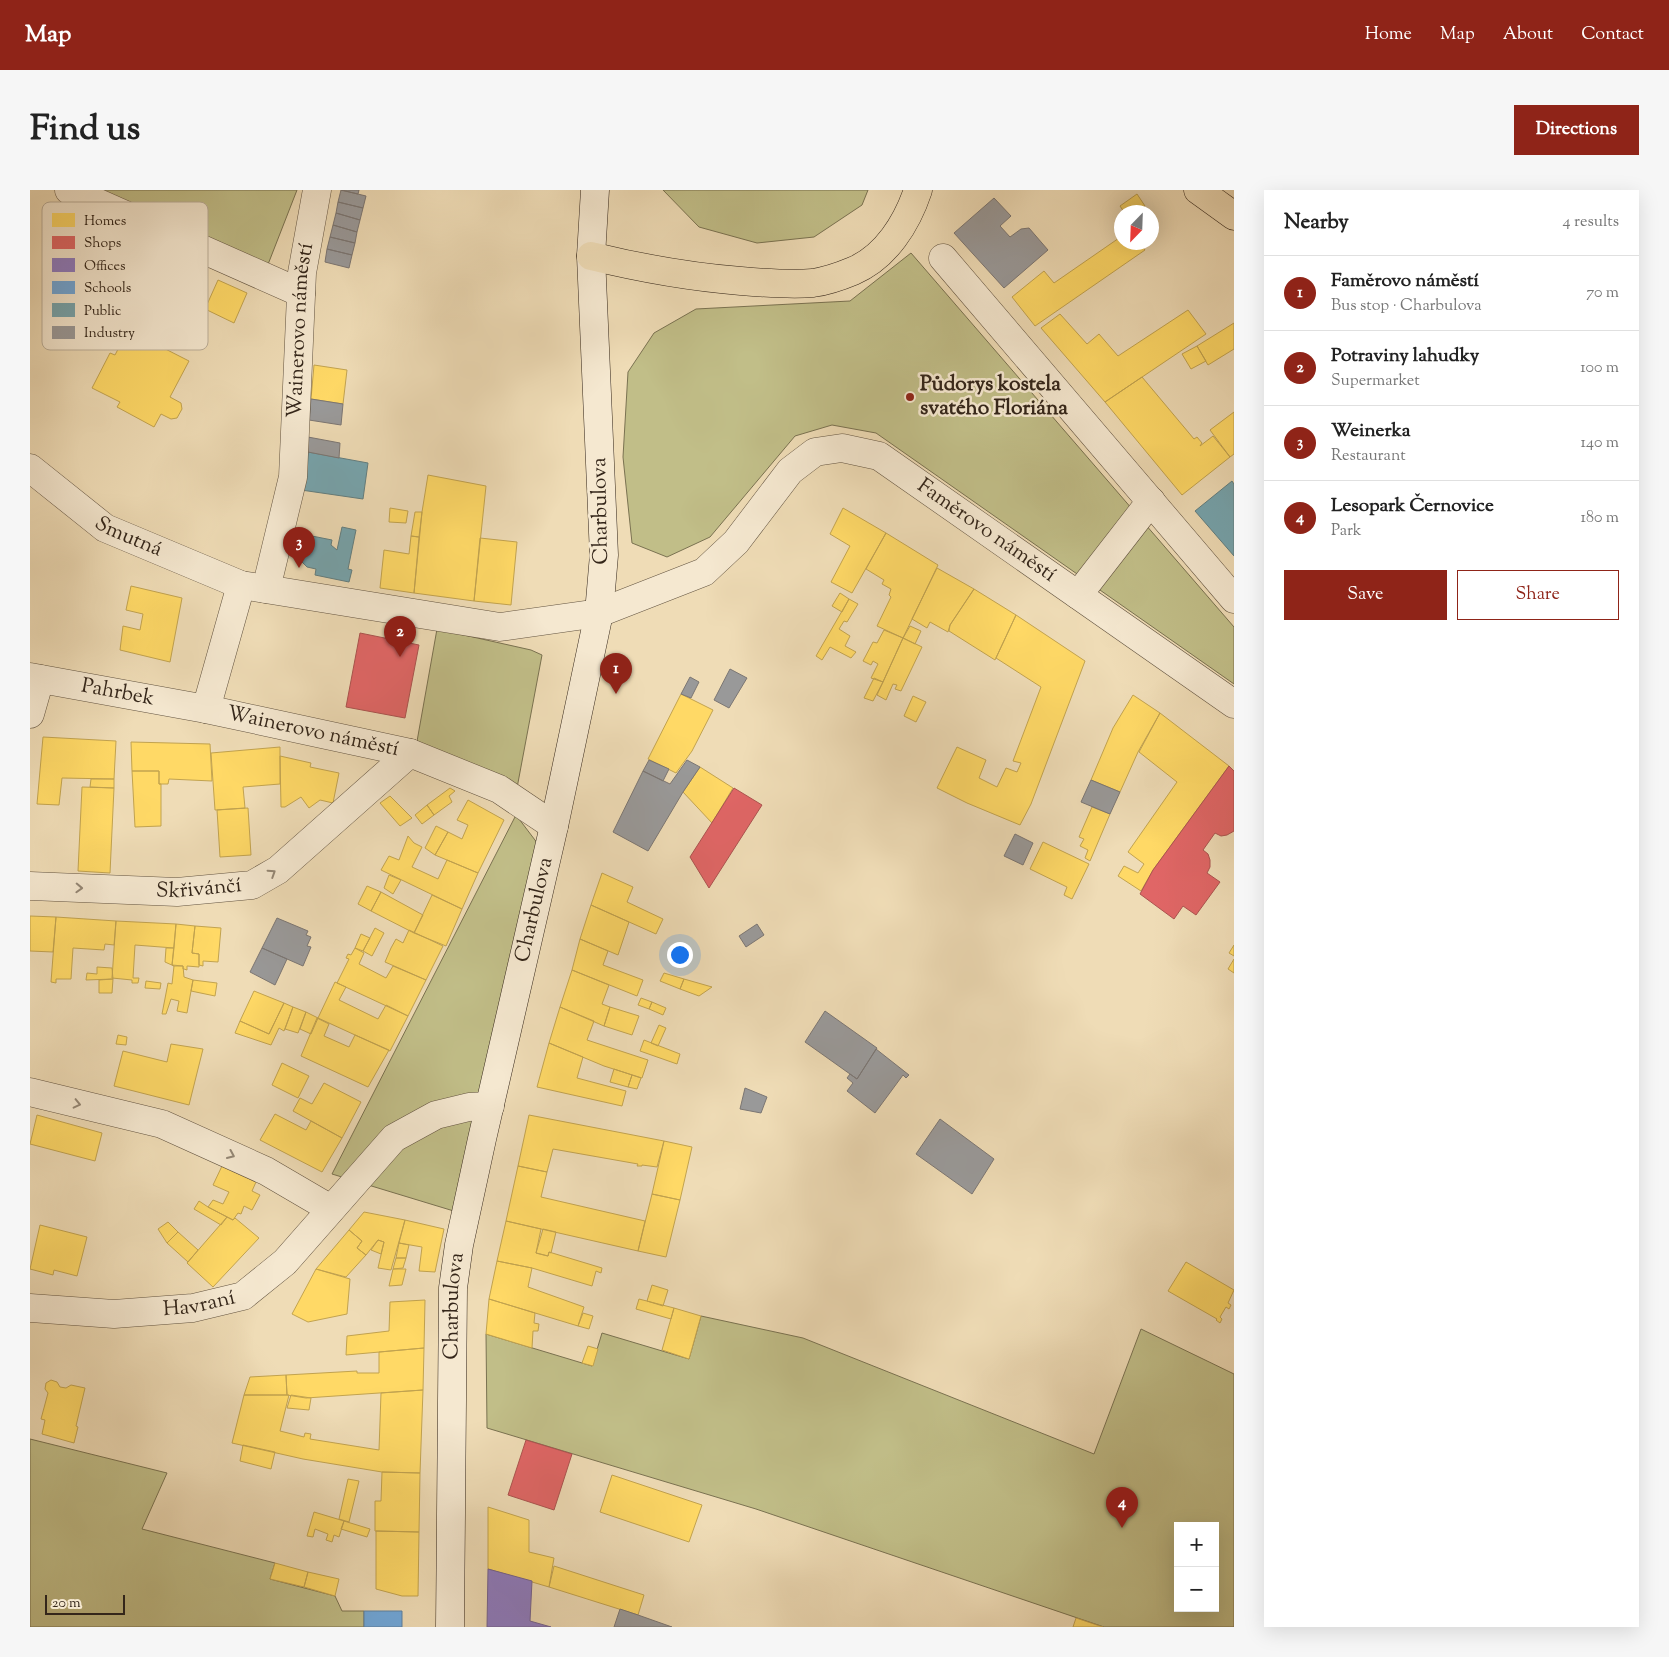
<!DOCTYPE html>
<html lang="en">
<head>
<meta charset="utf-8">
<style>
	body { margin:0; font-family:"Sorts Mill Goudy",serif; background:#f6f6f6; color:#222 }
	.controls { position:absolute; right:15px; bottom:15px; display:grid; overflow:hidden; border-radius:0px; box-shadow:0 5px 20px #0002 }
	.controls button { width:45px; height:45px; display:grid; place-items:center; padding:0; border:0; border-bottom:1px solid #e0e0e0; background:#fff; color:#222; font:25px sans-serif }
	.compass { position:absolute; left:1084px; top:15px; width:45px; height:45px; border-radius:50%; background:#fff; box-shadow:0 5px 20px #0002; rotate:203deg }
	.scale { position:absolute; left:15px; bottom:12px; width:80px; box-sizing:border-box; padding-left:5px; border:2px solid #34261a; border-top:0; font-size:14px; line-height:18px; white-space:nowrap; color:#34261a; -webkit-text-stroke:4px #f5e8d0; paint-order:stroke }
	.you { position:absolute; left:649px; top:764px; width:18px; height:18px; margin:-12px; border:4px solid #fff; border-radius:50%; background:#1a73e8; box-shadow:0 0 0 8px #1a73e833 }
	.badge { display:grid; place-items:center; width:32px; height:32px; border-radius:50%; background:#8f2418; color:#fff; font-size:16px; font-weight:700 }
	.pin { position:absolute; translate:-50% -41px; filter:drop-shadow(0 1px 2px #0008) }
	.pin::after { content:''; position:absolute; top:26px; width:18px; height:15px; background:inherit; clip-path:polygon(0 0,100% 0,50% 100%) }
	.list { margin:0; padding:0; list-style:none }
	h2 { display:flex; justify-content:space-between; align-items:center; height:65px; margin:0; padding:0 20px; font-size:21px }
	h2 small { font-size:16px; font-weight:400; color:#767676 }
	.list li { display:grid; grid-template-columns:32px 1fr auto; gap:15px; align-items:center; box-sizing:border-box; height:75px; padding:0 20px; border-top:1px solid #e0e0e0 }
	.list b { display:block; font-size:19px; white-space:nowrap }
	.list p { margin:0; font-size:16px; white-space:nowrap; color:#767676 }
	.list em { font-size:16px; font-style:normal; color:#767676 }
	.actions { display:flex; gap:10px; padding:15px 20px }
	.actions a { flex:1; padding:11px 0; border:1px solid #8f2418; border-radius:0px; text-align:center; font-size:18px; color:#8f2418 }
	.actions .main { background:#8f2418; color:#fff }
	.map { position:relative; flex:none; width:1204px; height:1437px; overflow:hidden; border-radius:0px }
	header { display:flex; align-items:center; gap:30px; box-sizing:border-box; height:70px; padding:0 25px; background:#8f2418; color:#fff }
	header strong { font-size:24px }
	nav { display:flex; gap:28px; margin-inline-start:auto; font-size:18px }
	.intro { display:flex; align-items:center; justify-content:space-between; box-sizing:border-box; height:120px; padding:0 30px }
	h1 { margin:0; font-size:35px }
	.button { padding:12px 22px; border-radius:0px; background:#8f2418; color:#fff; font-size:18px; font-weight:700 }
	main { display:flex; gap:30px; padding:0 30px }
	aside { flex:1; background:#fff; border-radius:0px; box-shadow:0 5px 20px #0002 }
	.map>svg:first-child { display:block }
	.green { fill:#c1be88; stroke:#7a7251; fill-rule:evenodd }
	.homes { fill:#ffd966; stroke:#c2a34f }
	.shops { fill:#e06666; stroke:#ac534f }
	.offices { fill:#8e7cc3; stroke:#736290 }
	.schools { fill:#6fa8dc; stroke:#5d81a2 }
	.public { fill:#76a5af; stroke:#627f82 }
	.industry { fill:#999; stroke:#7b7673 }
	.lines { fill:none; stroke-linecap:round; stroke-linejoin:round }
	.street-casing { stroke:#635441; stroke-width:29 }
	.secondary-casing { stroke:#34261a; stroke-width:29 }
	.highway-casing { stroke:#34261a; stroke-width:29 }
	.street { stroke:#f5e8d0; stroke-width:28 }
	.secondary { stroke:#f5e8d0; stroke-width:28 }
	.highway { stroke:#efdcb6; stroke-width:28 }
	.oneway { stroke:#948775 }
	.poi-dot { fill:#8f2418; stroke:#f5e8d0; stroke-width:2 }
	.labels { text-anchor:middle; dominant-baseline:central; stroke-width:5; stroke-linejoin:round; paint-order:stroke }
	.street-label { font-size:21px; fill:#34261a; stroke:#f5e8d0 }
	.poi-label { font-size:21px; font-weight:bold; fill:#34261a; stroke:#f5e8d0; text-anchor:start }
	.key { fill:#f5e8d0; stroke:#bbae99; stroke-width:1 }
	.key-label { font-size:14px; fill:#34261a }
</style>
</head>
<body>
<header>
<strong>Map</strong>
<nav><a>Home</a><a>Map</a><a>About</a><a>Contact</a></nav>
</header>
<div class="intro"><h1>Find us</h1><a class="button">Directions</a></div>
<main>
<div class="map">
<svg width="1204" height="1437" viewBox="0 0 1204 1437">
	<rect width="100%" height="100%" fill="#efdcb6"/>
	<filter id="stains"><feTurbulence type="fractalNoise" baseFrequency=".004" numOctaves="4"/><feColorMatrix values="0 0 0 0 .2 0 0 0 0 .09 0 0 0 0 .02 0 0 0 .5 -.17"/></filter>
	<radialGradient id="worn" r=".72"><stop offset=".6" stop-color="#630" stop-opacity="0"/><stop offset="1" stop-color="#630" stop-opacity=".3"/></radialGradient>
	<path class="green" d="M57,0H267L237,77Z
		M633,0H838L832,15L784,47L727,53L669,37Z
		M881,63L1204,437V494L846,243L802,235L765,246L680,347L637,367L602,353L593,267L598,182L624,143L666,119L820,111Z
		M407,439L501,460L512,465L487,598L386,557Z
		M486,625L508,654L427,1022L302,984Z
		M671,1126L773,1148L1064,1264L1111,1139L1204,1184V1437H1074L726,1319L457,1238L456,1144L562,1176L572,1143L659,1169ZM1148,1336H1185V1418H1148Z
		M0,1249L137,1283L112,1339L245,1373L240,1389L305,1406L312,1421H334V1437H0Z"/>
	<path class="homes" d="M1107,4L1115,16L1105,22H1094L1090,16Z
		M1092,46V52H1109L1115,60L1005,136L982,107L1014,81L1024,93Z
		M188,90L217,103L204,133L175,119Z
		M1158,120L1176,144L1075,212L1011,138L1030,124L1057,154L1069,144L1088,166Z
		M1204,133V159L1178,175L1167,156Z
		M98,140L159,171L140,207L151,213L152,219L147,228L141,229L131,224L124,237L87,217L90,212L62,198L80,163L85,165Z
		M1167,156L1176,171L1161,179L1152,164Z
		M284,175L317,180L313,214L281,209Z
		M1112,187L1164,249L1167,247L1172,253L1170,256L1183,246L1200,267L1152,305L1075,212Z
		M1204,222V264L1200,267L1180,240Z
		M398,285L456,296L444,411L384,403L392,322Z
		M360,318L378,321L376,333L359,332Z
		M813,318L856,343L822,403L801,392L820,356L800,344Z
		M385,322H392L389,347L381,346Z
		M856,343L908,375L873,448L847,436L861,407L859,405L861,399L852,394L854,390L836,379Z
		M381,346L389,347L384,403L350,398L354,360L379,364Z
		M450,348L487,352L481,415L444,411Z
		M907,378L944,399L920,435L918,442L900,432L897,438L882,429Z
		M101,396L152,408L140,472L90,460L93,436L110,440L113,424L96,420Z
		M944,399L986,425L965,470L919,441L920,435Z
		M810,403L819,409L812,422L802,416Z
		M819,409L828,414L817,432L814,431L809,439L820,446L815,456L826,462L821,468L800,457L792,470L786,466Z
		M986,425L1055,471L1001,614L990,635L937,613L907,598L927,557L956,570L949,588L967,597L976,578L987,582L991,573L983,571L1011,497L966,468Z
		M880,436L891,441L885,454L873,448Z
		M854,440L873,448L853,492L841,488L848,474L843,471L841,475L833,471L843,452L847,453Z
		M873,448L892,457L871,501L865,499L867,495L863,494L856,510L847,505Z
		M844,488L853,492L843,511L834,508Z
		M651,504L683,520L662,561L646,583L618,569Z
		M1103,505L1130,523L1108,562L1090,602L1061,590L1083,538Z
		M883,506L896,512L886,532L874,526Z
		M1130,523L1199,576L1123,680L1111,701L1088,686L1094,676L1108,683L1114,674L1098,662L1147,592L1109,562Z
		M13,547L86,551L84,589L32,588L29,615L7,614Z
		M101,552L180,554L182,591L139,589L138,594H129V581H102Z
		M250,557V594L213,597L215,618L185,620L181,563Z
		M250,566L281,573L280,577L309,583L303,613L290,610L279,618L271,607L255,617H251Z
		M670,577L703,598L682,633L653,602Z
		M102,581H129V594H131V636L105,637Z
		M61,589H84V598L60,597Z
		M52,597L84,598L80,683L48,681Z
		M420,598L425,601L419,606L422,612L404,625L397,615Z
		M360,606L382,628L370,636L350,613Z
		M438,610L474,630L448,683L405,665L418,642L432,649L438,635L427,630Z
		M397,615L404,625L392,634L385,625Z
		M1062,617L1080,624L1060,671L1055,668L1058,660L1050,656L1054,649L1049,647Z
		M218,618L221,665L190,667L187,620Z
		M406,636L418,642L405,665L395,658Z
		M378,646L384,653L392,657L382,677L408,689L417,670L448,683L432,719L351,680L359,666L369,670Z
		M1013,652L1059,674L1042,709L1034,705L1037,697L1000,679Z
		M572,683L603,697L597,712L633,729L626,744L561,715Z
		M359,685L371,690L363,704L354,698Z
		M337,696L351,702L341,721L328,714Z
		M351,702L393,725L384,743L341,721Z
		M402,705L432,719L416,756L384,743Z
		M561,715L599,732L588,765L550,749Z
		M0,726L26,727L23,762L0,761Z
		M26,727L86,731L84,755L75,754L74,760L43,758L41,789H26V793L21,792Z
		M86,731L146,734L144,758L105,755L103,788H109L108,793H102V790L82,788Z
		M146,734L165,736L162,763L169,764V777L157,776V780L154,779H153V776L142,775Z
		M165,736L191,738L188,772L173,771V776L169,775V764L162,763Z
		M345,738L354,743L342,766L333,761Z
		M379,740L413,756L396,790L355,772L361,758L366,749L373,753Z
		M331,744L340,748L333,761L325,758Z
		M550,749L578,761L573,775L613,790L607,806L542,780Z
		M1204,755V766L1199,763Z
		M136,758H144L142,775L144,776L135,772Z
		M325,758L334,763L329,774L356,788L363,776L396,790L378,826L307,793L319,769L316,768L318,764L321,765Z
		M1204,769V783L1198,779Z
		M144,776H153L154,787L163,790L157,823L147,821L149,811L141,809L136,824H132L138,793L142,794Z
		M67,777L82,778L83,789L56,790L57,783L67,784Z
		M542,780L579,795L572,814L580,817L574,836L530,817Z
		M634,783L654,789L650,799L630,791Z
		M83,789L82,803H69V790Z
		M654,789L682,797L669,806L650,799Z
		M163,790L187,793L185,806L161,801Z
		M116,791L131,793L130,799L115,798Z
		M305,792L316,797L309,810L348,829L356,815L378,826L360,861L288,828Z
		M224,801L254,813L239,844L210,831Z
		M611,808L622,812L619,819L608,815Z
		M622,812L636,818L633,825L619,819Z
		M254,813L263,817L254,841L249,838L241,855L205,843L210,831L239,844Z
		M263,817L276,822L268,843L255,839Z
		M530,817L564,831L557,850L618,870L612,888L574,876L519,853Z
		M580,817L609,826L602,845L574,836Z
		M276,822L288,828L281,844L270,839Z
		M287,828L299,834L294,846L319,857L325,845L359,860L338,897L271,866Z
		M629,835L636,838L628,856L621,853Z
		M88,845L97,847L96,855L86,854Z
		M614,850L650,864L647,874L610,861Z
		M519,853L553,867L547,888L596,901L592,916L507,897Z
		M141,854L173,859L159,915L84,896L93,861L137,872Z
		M252,873L279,886L268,908L242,895Z
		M584,879L602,885L598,897L580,892Z
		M602,885L611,888L607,899L598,897Z
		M294,893L331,912L312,948L263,921L270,908L282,914Z
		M245,924L276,940L281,931L312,948L292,982L230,950Z
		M7,925L72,943L65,971L0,954Z
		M499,925L634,951L627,977L612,975V976H607L608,974L523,959L517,982L488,976Z
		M634,951L662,957L650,1010L622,1004Z
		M192,976L226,992L222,1001L230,1005L222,1020L214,1016L211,1024L208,1023L203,1030L178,1017L183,1010L193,1014L199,1002L183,995Z
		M488,976L517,982L511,1007L615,1031L608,1061L476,1031Z
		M622,1004L650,1010L636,1067L608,1061Z
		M169,1011L178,1017L197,1027L191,1035L164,1019Z
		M334,1022L375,1030L361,1080L348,1078L354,1052L348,1050L336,1065L327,1058L332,1051L319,1040Z
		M197,1027L203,1030L205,1028L229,1048L183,1097L157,1073Z
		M375,1030L414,1039L405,1082L389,1081L392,1057L369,1053Z
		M476,1031L511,1039L506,1063L518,1066L519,1062L572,1078L571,1083L566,1081L562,1096L502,1078L467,1071Z
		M138,1032L148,1042L137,1053L128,1039Z
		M10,1035L57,1047L47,1086L24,1080L23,1085L0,1079Z
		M513,1039L526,1042L521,1063L519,1062L518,1066L506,1063Z
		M319,1040L332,1051L327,1058L336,1065L316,1087L286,1079Z
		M148,1042L168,1060L158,1072L137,1053Z
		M348,1050L354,1052L351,1064L341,1060Z
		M369,1053L379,1055L376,1068H366Z
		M366,1068H376L373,1078L363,1079Z
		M467,1071L502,1078L498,1097L554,1117L548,1136L459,1109Z
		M1156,1072L1204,1100L1198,1113L1201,1115L1199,1119L1196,1117L1190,1127L1192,1129L1190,1133L1186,1130L1187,1129L1138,1101Z
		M286,1079L320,1089L317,1124L278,1132L262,1124Z
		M363,1079H376L372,1095L359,1096Z
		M622,1095L638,1100L633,1116L617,1111Z
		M459,1109L505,1123L504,1133L509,1134L508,1141H503L502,1158L456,1144Z
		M609,1109L644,1118L641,1129L606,1119Z
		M395,1110L394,1158L316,1165L317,1146L359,1141L360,1112Z
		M644,1118L671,1126L659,1169L632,1160Z
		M553,1123L563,1126L559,1139L548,1136Z
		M558,1156L568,1159L563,1176L552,1173Z
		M394,1158L393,1200L276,1208L257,1205L256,1185L327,1181V1183H349V1162Z
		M256,1185L257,1205H214L220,1187Z
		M21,1190L27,1192L30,1197L36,1198L41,1195L55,1198L46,1236L48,1237L44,1253L12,1244L15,1230L11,1229L18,1203L15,1199L16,1193Z
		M393,1200L390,1283L352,1282L273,1269L202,1253L214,1205H259L250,1241L274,1247L275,1243L281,1244L280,1249L349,1260L351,1203Z
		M261,1205L281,1208L279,1220L257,1218Z
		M213,1255L245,1262L241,1279L210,1271Z
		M352,1282L390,1283L389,1342L345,1341V1311H351Z
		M582,1285L672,1315L659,1352L570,1322Z
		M318,1289L329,1291L319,1332L309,1329Z
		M458,1317L499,1330V1362L524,1368L519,1397L458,1379Z
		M284,1322L314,1331L309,1347L304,1345L302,1352L296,1350L298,1344L285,1339L283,1347L277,1346Z
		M314,1331L340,1339L337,1347L311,1339Z
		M346,1341L389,1342L388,1406H372L346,1399Z
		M245,1373L278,1382L274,1397L240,1389Z
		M524,1376L614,1405L608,1425L519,1397Z
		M278,1382L309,1389L305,1406L274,1397Z
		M1046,1428L1073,1437H1043Z"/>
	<path class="shops" d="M330,443L389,455L375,528L316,517Z
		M1199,576L1204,581V641L1197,645L1191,646L1185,643L1173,660L1178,664L1180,670V677L1177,683L1190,692L1166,725L1153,716L1144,729L1110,704L1123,680Z
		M704,598L732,615L679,698L660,667Z
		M496,1250L542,1264L524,1320L478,1305Z"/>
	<path class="offices" d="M458,1379L502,1391L500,1431L521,1437H457Z"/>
	<path class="schools" d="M334,1421H372V1437H334Z"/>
	<path class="public" d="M278,262L338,273L333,309L271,300Z
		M1202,291L1204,294V366L1165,321Z
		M312,337L326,340L318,379L322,380L319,392L285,385L286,379L277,377L267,367L271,345L267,344V343L302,350L301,355L307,360Z"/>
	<path class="industry" d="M311,0L336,6L333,18L308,12Z
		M311,0H329L328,4Z
		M964,8L981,26L970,36L980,47L991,39L999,38L1018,60L974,98L924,43Z
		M308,12L333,18L330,30L306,23Z
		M306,23L330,30L327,42L303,35Z
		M303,35L327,42L325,53L300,47Z
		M300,47L325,53L322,65L297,59Z
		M297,59L322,65L319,78L295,72Z
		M281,209L313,214L311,235L279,230Z
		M278,247L310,253L309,268L278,262Z
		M700,479L717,488L699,518L684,510Z
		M660,487L669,492L661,508L651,504Z
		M619,570L639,579L633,591L613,581Z
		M657,570L670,577L653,602L618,661L583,642L613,581L640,594Z
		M1061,590L1090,602L1080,624L1051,612Z
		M985,644L1003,653L993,675L974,666Z
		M247,728L278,741L276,745L281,747L277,756L281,757L273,776L232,758Z
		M727,734L734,745L716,757L709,746Z
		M232,758L257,769L245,795L220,782Z
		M795,821L847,858L827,889L775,852Z
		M846,859L879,885L876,888L873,885L845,923L817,901L823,893L817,888L820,884L827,889Z
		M715,898L737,907L731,923L710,919Z
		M910,929L964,969L942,1004L886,964Z
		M590,1419L608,1425L642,1437H584Z"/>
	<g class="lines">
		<defs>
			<g id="street">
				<path d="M39,0L271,103"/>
				<path d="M913,68L1204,409"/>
				<path id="s1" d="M0,278L75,338L211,395L470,437L569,423L674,382L706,352L760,281L785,262L812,258L849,266L1204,514"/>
				<path id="s2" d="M236,399L263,287L272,83L287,0"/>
				<path d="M1048,405L1121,311"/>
				<path id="s3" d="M0,487L176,519L380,563L469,599L524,636"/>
				<path d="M176,519L211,395"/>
				<path d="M0,524L10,489"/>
				<path id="s4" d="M0,696L147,702L222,695L248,680L380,563"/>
				<path d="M0,902L132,934L236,981L301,1019"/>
				<path id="s5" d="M0,1118L84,1124L163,1118L213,1106L255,1072L364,948L406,925L439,917L460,916"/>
			</g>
			<g id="secondary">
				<path id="s6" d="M420,1437L423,1098L429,1055L452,949L524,636L569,423L574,365L561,66L565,0"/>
			</g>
			<path id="highway" d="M1168,0L1204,26
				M561,66C610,78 660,87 711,91C735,93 760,95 783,93C797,91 811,86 823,81C856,67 877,33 888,0"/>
		</defs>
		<use href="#street" class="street-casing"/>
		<use href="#secondary" class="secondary-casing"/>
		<use href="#highway" class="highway-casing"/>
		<use href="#street" class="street"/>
		<use href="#secondary" class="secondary"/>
		<use href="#highway" class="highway"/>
	</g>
	<defs><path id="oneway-chevron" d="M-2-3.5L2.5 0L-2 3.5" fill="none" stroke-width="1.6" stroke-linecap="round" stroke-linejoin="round" transform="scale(1.25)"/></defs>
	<g class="oneway">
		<use href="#oneway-chevron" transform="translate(242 683) rotate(-33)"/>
		<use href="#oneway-chevron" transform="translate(49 698) rotate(2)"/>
		<use href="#oneway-chevron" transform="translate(47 914) rotate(13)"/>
		<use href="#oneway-chevron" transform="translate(201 965) rotate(24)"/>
	</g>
	<circle class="poi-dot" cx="880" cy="207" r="5"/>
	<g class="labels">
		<g class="street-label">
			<text stroke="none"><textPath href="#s2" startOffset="262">Wainerovo náměstí</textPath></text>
			<text transform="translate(571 321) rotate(-91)">Charbulova</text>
			<text stroke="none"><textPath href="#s1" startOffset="1079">Faměrovo náměstí</textPath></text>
			<text stroke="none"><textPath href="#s1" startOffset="121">Smutná</textPath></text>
			<text stroke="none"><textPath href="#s3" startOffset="89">Pahrbek</textPath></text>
			<text stroke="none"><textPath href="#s3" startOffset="288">Wainerovo náměstí</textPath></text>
			<text stroke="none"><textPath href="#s4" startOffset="169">Skřivánčí</textPath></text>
			<text stroke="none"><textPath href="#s6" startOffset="726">Charbulova</textPath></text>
			<text stroke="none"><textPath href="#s5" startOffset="170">Havraní</textPath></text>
			<text stroke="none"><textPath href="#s6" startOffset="321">Charbulova</textPath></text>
		</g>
		<g class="poi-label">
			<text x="890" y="195">Půdorys kostela<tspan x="890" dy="24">svatého Floriána</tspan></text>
		</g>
	</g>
	<rect x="12" y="12" width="166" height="148" rx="8" class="key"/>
	<rect x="22" y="23" width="23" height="14" fill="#ffd966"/>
	<rect x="22" y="46" width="23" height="13" fill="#e06666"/>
	<rect x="22" y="68" width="23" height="14" fill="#8e7cc3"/>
	<rect x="22" y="91" width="23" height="13" fill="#6fa8dc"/>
	<rect x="22" y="113" width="23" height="14" fill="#76a5af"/>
	<rect x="22" y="136" width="23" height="13" fill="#999"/>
	<g class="key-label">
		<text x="54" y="35">Homes</text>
		<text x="54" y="57">Shops</text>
		<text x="54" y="80">Offices</text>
		<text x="54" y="102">Schools</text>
		<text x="54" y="125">Public</text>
		<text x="54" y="147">Industry</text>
	</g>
	<rect width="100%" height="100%" filter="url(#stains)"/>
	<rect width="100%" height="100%" fill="url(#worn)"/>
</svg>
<div class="controls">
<button>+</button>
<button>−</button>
</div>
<svg class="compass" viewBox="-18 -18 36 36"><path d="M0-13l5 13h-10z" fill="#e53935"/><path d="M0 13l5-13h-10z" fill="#767676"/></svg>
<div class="scale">20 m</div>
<div class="you"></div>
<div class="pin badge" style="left:586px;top:504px">1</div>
<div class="pin badge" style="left:370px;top:467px">2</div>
<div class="pin badge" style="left:269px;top:378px">3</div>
<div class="pin badge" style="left:1092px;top:1338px">4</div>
</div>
<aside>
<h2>Nearby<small>4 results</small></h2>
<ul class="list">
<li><span class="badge">1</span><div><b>Faměrovo náměstí</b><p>Bus stop · Charbulova</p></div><em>70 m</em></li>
<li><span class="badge">2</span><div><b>Potraviny lahudky</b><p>Supermarket</p></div><em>100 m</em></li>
<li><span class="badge">3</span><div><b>Weinerka</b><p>Restaurant</p></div><em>140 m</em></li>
<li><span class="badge">4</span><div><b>Lesopark Černovice</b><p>Park</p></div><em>180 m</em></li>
</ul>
<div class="actions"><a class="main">Save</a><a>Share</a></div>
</aside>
</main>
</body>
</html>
